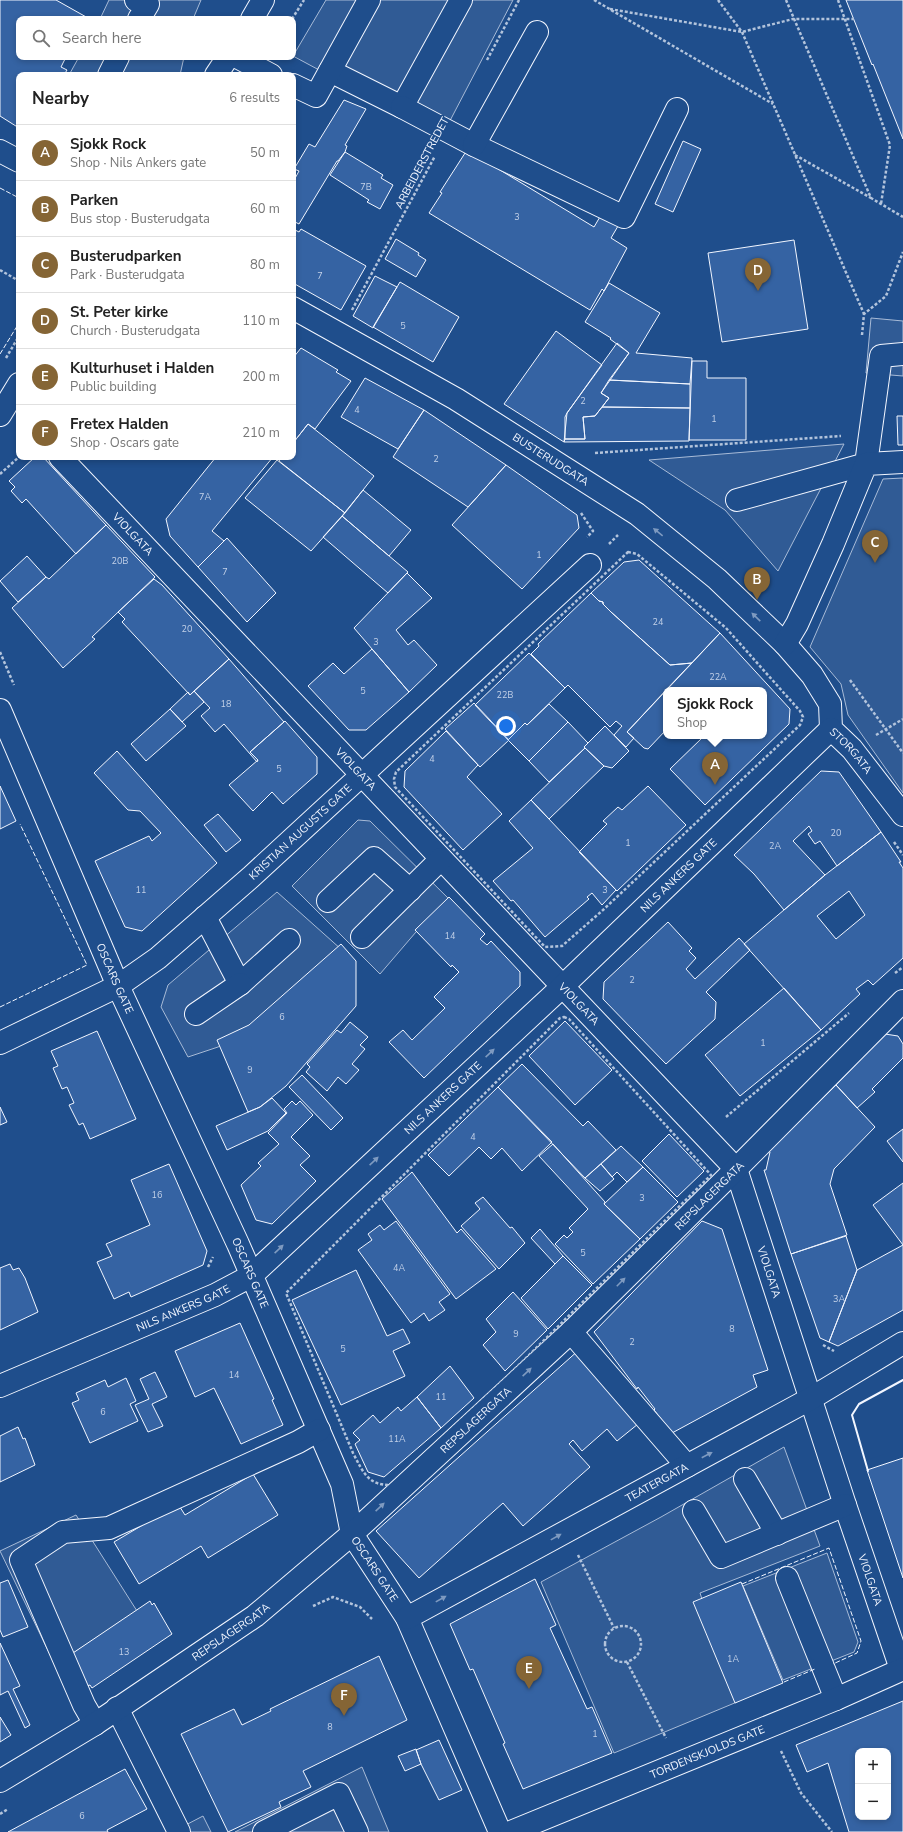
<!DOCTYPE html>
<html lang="en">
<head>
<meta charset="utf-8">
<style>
	body { margin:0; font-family:"Nunito Sans",sans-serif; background:#f6f6f6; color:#222 }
	.controls { position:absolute; right:12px; bottom:12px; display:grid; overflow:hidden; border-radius:8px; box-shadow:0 2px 6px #0003 }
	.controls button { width:36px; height:36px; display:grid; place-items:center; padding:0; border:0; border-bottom:1px solid #e0e0e0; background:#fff; color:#222; font:20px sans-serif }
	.you { position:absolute; left:506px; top:726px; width:14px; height:14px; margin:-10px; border:3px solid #fff; border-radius:50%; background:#1a73e8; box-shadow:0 0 0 6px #1a73e833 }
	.badge { display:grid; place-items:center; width:26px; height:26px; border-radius:50%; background:#856535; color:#fff; font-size:13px; font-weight:700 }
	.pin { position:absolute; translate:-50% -33px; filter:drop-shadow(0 1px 2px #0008) }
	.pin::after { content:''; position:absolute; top:21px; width:14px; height:12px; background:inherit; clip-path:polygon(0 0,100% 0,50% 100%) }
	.popup { position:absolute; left:663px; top:687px; width:104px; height:52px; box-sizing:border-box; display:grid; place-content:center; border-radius:8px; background:#fff; filter:drop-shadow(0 1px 3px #0005); font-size:13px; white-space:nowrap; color:#767676 }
	.popup b { font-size:15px; color:#222 }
	.popup::after { content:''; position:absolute; left:50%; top:100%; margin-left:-8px; border:8px solid transparent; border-top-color:#fff }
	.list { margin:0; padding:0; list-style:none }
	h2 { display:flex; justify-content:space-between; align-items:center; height:52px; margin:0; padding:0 16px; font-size:17px }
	h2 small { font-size:13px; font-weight:400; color:#767676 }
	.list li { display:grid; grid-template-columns:26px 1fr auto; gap:12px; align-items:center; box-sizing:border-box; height:56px; padding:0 16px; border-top:1px solid #e0e0e0 }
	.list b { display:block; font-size:15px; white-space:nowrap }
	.list p { margin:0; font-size:13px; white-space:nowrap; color:#767676 }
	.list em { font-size:13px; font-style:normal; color:#767676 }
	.icon { flex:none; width:22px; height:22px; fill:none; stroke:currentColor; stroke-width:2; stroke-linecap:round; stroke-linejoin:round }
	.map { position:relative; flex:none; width:903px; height:1832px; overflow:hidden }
	.search { position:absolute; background:#fff; box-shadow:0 2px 6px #0003; left:16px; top:16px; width:280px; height:44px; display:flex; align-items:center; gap:10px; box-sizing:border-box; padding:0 14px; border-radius:8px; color:#767676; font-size:15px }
	.panel { position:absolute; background:#fff; box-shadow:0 2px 6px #0003; left:16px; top:72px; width:280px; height:388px; border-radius:8px }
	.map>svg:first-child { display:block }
	.built { fill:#305b95; stroke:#a8bbd7 }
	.building { fill:#3563a3; stroke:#f2f6ff; fill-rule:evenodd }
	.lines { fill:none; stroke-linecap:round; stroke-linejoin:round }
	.minor-casing { stroke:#f2f6ff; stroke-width:24 }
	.path { stroke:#b3c4dc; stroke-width:2.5; stroke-dasharray:3 2; stroke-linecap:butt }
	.minor { stroke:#1f4e8c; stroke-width:22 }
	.fence { stroke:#f2f6ff; stroke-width:1; stroke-dasharray:5 2; stroke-linecap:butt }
	.wall { stroke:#f2f6ff; stroke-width:2 }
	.oneway { fill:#7e9ac0 }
	.labels { text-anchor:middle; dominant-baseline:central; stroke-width:3; stroke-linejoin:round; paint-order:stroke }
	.number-label { font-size:9px; fill:#c3d1e8 }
	.street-label { font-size:11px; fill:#f2f6ff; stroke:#1f4e8c }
</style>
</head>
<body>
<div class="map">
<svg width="903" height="1832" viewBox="0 0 903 1832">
	<rect width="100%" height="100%" fill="#1f4e8c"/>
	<path class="built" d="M109,0H201L193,19H100Z
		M326,0H513L442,136L293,56Z
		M79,57H184L180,75H69Z
		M871,318L903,321V376L866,373Z
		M844,444L778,571L725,510L649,460Z
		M903,478V793L848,715L841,684L810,647L883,479Z
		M358,820L370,821L450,900L416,932L380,974L292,886Z
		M277,892L342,950L251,1031L218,1047L188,1057L161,1007L168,985Z
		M784,1447L820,1546L700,1593L737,1702L614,1753L541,1582L661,1517Z
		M76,1515L137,1611L55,1665L0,1551Z
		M827,1553L858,1642L854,1652L783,1680L743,1586Z
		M362,1767L389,1832H235Z
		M203,1816L211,1832H172L178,1829Z"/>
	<path class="building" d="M0,0H56L88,18L19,19V57H66L61,67L67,70L64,75H19V128L0,116Z
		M846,0H903V139L873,64L872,65Z
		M344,100L366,109L345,145L347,146L345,152L338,161H337L299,224L293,221V182L299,171L294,169L309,144L315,147Z
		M683,141L701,149L673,212L655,204Z
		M467,150L594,227L604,210L621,221L611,238L627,248L604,291L602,289L590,310L429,213L442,193L440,192Z
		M345,152L383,175L381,178L393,185L380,209L367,202L369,200L330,175Z
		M293,229L299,232L301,229L366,266L341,310L293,283Z
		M396,239L419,253L418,255L426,260L416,277L385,259Z
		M794,240L808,329L722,342L708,253Z
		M375,276L397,287L373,328L353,316Z
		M400,282L459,317L433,362L373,327Z
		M609,283L660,313L636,353L692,358L690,384L609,380L629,353L610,339L611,338L585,322Z
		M556,331L602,365L567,413L564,442L504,404Z
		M617,343L629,353L601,393L609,398L595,416L583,417L585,439H565V417L567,413Z
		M301,348L338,370L336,372L351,381L315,429L308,424L293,443V358Z
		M692,361H707V378H746V440H689Z
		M365,378L424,410L398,449L341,417Z
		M609,380L690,384V408L602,407L609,398L601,393Z
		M602,407L690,408L689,441L564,442L565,439H585L583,417L595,416Z
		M424,410L506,465L468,507L393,457Z
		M897,416H903V445H898Z
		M308,424L374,476L345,513L279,461L282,457H293V443Z
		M35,457H43L106,525L76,554L26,499L22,503L11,491L15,487L9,481Z
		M216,457H273L212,531L224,541L198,567L170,536L166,519Z
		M277,460L345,513L311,551L245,498Z
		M506,465L577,515L579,528L522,589L452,525Z
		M363,490L411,530L389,556L342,516Z
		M342,516L408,572L388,593L323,537Z
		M106,525L155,577L92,637L95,639L63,668L12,608L46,577L49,579Z
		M227,538L276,593L247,622L198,567Z
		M27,556L46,577L18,602L0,581Z
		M639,560L720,633L692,663L670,665L611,612L603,604V602L599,601L591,593L624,562Z
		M407,573L432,598L396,630L408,645L414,640L437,665L409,692L354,628Z
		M154,579L162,585L229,659L190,695L122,622L125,619L118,612Z
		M591,593L599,601L603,602V604L611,612L670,665L692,663L627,732L634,738L626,747L614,735L622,726L616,721L610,727L568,685L565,688L531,654L539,646L538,644Z
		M720,633L790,709L789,724L705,805L670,769L702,738L700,736H764V690H666Z
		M372,649L409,692L366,730H349L308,686L333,663L344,674Z
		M529,653L565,688L527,725L525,723L508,740L475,705Z
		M229,659L284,722L250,752L258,760L257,762L224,724L215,732L201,716L210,708L194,691Z
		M666,690V730L648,749L644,748L627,732Z
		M194,691L204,702L182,722L170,709L188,692L190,695Z
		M474,703L509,740L480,767L445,729Z
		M549,704L568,722L529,761L508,740L525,723L527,725Z
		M170,709L186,726L146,761L131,744Z
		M285,721L317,757V774L283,804L272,792L253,811L229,785L258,760L250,752Z
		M568,722L588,743L584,747L585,748L549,782L529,761Z
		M605,726L629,751L612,768L604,766L584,747Z
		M446,731L478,765L467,777L502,814L463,850L404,787L405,771Z
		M585,748L604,766L549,819L531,800Z
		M117,751L217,863L142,931L125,927L95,861L149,836L152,841L161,833L140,811L128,810L94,773Z
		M821,771L839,772L881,832L837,866L820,841L815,844L808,834L812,831L809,826L793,841L825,875L784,910L754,874L734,855Z
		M0,786L16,821L0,829Z
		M648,786L686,825L617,891L579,852L607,824L603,821L618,807L622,810Z
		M531,800L616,890L602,905L592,893L587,897L589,899L545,937L513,900L511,901L493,881L533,848L509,821Z
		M218,814L241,840L226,852L204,825Z
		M881,832L901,862H899L903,868V958L873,985L868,980L856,989L860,994L821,1030L744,944L825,875ZM849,891L865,915L836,939L817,916Z
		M449,897L485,934L480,939L487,945L491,941L520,972V986L424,1078L389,1042L403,1030L412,1040L445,1008L434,997L459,972L452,965L451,967L415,930Z
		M668,922L692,948L689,951L696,958L686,969L695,979L739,938L750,950L706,992L716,1002L715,1019L666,1064L603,999L604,982Z
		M341,944L356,961V1006L286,1086L260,1107L248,1112L217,1040L249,1025Z
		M784,988L821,1030L740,1096L705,1055Z
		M565,1021L612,1070L575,1105L529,1056Z
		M350,1022L368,1037L360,1045L365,1049L352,1064L359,1070L346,1084L338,1077L327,1091L306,1072L310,1067L307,1064L337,1030L341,1033Z
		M97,1031L136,1119L90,1139L83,1123L79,1125L69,1105L74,1103L67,1087L62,1089L53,1068L58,1066L51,1051Z
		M885,1034L898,1036L903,1044V1058L872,1089L875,1092L857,1108L836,1085Z
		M522,1064L583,1126L588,1121L616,1150L585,1178L498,1087Z
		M302,1075L343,1118L331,1130L289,1087Z
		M836,1085L875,1127L834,1169L830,1184L847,1235L791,1254L764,1170H766L770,1152L769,1151Z
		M498,1087L552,1142L522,1171L502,1148L491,1159L479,1147L449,1176L428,1155Z
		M272,1098L286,1113L268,1131L227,1150L216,1126L260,1107Z
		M292,1101L296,1105L300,1101L313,1115L291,1137L310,1156L300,1165L316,1181L272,1224L256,1220L241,1185L261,1166L258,1163L279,1144L268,1133L287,1113L284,1109Z
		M0,1107L7,1122L0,1125Z
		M903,1129V1162L887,1141Z
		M669,1134L704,1171L677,1197L642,1161Z
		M553,1144L605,1202L604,1204L640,1239L593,1284L555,1244L564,1235L567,1238L573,1232L569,1228L588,1209L539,1156Z
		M621,1146L643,1167L627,1182L617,1172L612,1177L601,1164Z
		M169,1164L207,1251L203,1265L131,1297L129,1292L114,1299L97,1262L112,1256L106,1244L150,1225L131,1180Z
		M601,1164L614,1179L600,1191L585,1178Z
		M643,1167L678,1202L640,1239L604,1204Z
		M412,1172L457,1233L461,1229L496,1269L456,1299L382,1199Z
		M903,1183V1245L873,1205Z
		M483,1197L510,1228L512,1227L525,1243L499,1269L461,1226L480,1209L475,1203Z
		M396,1221L450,1294L439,1302L445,1310L429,1321L424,1313L411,1323L358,1250L372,1240L368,1234L380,1225L384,1230Z
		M702,1221L722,1229L768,1370L753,1375L757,1387L672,1433L654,1410L655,1409L638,1387L637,1389L594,1332Z
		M540,1229L563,1256L555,1264L531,1238Z
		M846,1236L857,1270L829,1342L820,1338L791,1254Z
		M903,1245V1310L838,1346L829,1342L857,1270Z
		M563,1256L592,1285L548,1329L521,1298Z
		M10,1264L13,1270L19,1268L25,1278L38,1312L0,1330V1268Z
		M356,1270L387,1336L403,1329L410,1343L393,1351L405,1376L341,1405L292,1300Z
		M513,1292L547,1330L505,1371L483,1345L496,1332L486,1319Z
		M240,1323L274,1399L272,1400L283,1425L241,1444L214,1388L195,1397L175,1351Z
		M580,1349L638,1424L617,1441L607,1429L582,1451L573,1440L569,1444L590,1467L523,1526L503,1503L419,1578L376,1531Z
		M450,1366L474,1398L441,1428L417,1397Z
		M155,1372L167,1397L152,1404L163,1426L148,1432L135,1405L149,1399L140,1379Z
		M126,1378L136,1401L130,1404L138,1421L90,1443L72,1403L79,1400L76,1393L105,1380L108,1387Z
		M417,1397L441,1428L384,1477L368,1472L355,1444L360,1440L353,1433L373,1415L380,1423L398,1407L401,1411Z
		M18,1427L23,1439L25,1438L35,1465L0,1482V1436Z
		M903,1458V1578L867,1470Z
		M253,1474L278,1515L208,1558L201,1546L139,1584L114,1542L178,1504L185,1515Z
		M535,1579L556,1625L550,1628L587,1709L592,1707L612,1753L523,1789L503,1744L505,1743L473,1669L470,1670L450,1624Z
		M8,1580L28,1627L3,1637L0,1630V1583Z
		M741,1582L783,1683L735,1703L693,1602Z
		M150,1601L152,1605L154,1603L172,1634L92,1688L90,1685L87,1686L70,1655Z
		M0,1643L20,1686L13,1689L30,1725L25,1728L8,1691L0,1695Z
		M379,1656L407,1720L303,1771L311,1787L279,1802L281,1807L228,1832L181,1734L234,1709L242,1725L271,1711L270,1709Z
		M903,1701V1832H849L828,1763L807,1772L796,1745ZM858,1751H888V1817H858Z
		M0,1717L11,1735L0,1742Z
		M439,1740L462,1790L439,1800L421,1764L416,1750Z
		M416,1749L421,1764L405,1771L398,1756Z
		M125,1769L147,1809L107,1830L108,1832H8Z"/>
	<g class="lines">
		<defs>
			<g id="minor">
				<path d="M136,0L148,4L139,19"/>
				<path d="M252,19L263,0"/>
				<path d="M237,57L271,75"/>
				<path d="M330,71L402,107L461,0"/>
				<path d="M109,75L118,57"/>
				<path d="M216,75L228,57"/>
				<path d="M293,85L316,96L369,0"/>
				<path d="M402,107L474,145L624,217L677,109"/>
				<path d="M474,145L537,32"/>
				<path d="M0,151L19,161"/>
				<path id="s1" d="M293,308L456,399L637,514L717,579L785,644L812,675L830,704L831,729L852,749L903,815"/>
				<path d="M0,415L19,384"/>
				<path id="s2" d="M60,457L736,1169L845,1505L901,1669"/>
				<path d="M737,500L866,464L881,356L903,354"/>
				<path d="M785,644L797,624L833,544L866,464L903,462"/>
				<path id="s3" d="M0,710L118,986L238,1244L342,1484L352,1534L407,1618L500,1832"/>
				<path d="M328,901L374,858L410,890"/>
				<path d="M205,917L240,984L289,940"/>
				<path d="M362,937L441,859"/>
				<path d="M196,1014L240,984"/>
				<path id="s4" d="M0,1043L118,986L158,958L251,877L590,565"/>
				<path d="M572,1331L578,1340L687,1466"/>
				<path id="s5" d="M0,1386L215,1295L251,1276L563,986L831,729"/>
				<path d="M745,1479L777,1534"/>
				<path d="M694,1511L721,1557L845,1505"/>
				<path d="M787,1578L836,1699"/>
				<path id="s6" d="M407,1618L810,1399L903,1343"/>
				<path d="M117,1708L179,1832"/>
				<path d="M95,1724L84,1705L21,1560L63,1532L109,1528L298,1442L319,1430"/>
				<path id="s7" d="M0,1781L95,1724L255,1616L352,1534L572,1331L736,1169L903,1001"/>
				<path d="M264,1832L339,1794L357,1832"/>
				<path id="s8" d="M511,1832L836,1699L903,1669"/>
			</g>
		</defs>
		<use href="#minor" class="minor-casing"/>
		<path class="path" d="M594,0L773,104
			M718,0L742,32L864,314
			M786,0L871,198L903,217
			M838,0L890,145L881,204
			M610,9L742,32L793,19H854
			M292,19L304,0
			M487,60L519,0
			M795,155L871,198
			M0,270L19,281
			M352,310L435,156
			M862,335L864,314L886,296L903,252
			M6,358L19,336
			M595,453L841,436
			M0,474L19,457
			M581,513L593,531L587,537
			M609,544L618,535
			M628,552L637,554L726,628L800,711L803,717L800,725L603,910L562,946L545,947L395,787L394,779L396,772Z
			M0,652L14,685
			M850,680L903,753
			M876,735L903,719
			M894,842L903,855
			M895,973L903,967
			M564,1017L569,1019L711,1175L519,1365L392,1485C368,1486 363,1472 353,1453L286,1293L560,1018Z
			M726,1117L849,1013
			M208,1267L213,1257
			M823,1345L834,1351
			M578,1555L614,1628
			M313,1606L333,1597L360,1607L372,1619
			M605 1644a18 18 0 1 1 36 0a18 18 0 1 1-36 0Z
			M627,1662L666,1738
			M781,1751L801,1793L832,1832
			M0,1814L8,1809"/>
		<use href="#minor" class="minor"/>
		<path class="fence" d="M0,188L19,198
			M0,354L19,323
			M0,1007L87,965L20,824
			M742,1584L829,1548L861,1641L857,1653L833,1664
			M784,1682L815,1669"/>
		<path class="wall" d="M868,1471L852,1415L859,1404L903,1380"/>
	</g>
	<defs><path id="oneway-solid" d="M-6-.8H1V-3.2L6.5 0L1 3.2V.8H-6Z"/></defs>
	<g class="oneway">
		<use href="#oneway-solid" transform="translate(658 532) rotate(-141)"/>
		<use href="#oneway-solid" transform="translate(756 617) rotate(-136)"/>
		<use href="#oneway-solid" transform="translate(490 1053) rotate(-43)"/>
		<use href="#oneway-solid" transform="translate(374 1161) rotate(-43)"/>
		<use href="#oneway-solid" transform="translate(279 1249) rotate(-43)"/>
		<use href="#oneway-solid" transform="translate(621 1282) rotate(-45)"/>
		<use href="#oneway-solid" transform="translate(527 1372) rotate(-43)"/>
		<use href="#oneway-solid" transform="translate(707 1455) rotate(-28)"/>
		<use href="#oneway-solid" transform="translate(380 1507) rotate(-43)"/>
		<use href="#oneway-solid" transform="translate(556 1537) rotate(-29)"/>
		<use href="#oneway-solid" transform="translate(441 1599) rotate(-29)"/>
	</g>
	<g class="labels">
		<g class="number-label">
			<text x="366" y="187">7B</text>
			<text x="517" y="217">3</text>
			<text x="320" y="276">7</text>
			<text x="403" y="326">5</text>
			<text x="583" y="401">2</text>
			<text x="357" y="410">4</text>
			<text x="714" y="419">1</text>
			<text x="436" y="459">2</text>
			<text x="205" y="497">7A</text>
			<text x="539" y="555">1</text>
			<text x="120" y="561">20B</text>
			<text x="225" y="572">7</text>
			<text x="658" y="622">24</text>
			<text x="187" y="629">20</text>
			<text x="376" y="642">3</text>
			<text x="718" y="677">22A</text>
			<text x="363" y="691">5</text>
			<text x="505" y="695">22B</text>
			<text x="226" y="704">18</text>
			<text x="432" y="759">4</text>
			<text x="279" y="769">5</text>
			<text x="836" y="833">20</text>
			<text x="628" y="843">1</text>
			<text x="775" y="846">2A</text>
			<text x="141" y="890">11</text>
			<text x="605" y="890">3</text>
			<text x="450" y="936">14</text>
			<text x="632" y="980">2</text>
			<text x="282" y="1017">6</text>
			<text x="763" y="1043">1</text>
			<text x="250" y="1070">9</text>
			<text x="473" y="1137">4</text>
			<text x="157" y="1195">16</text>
			<text x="642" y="1198">3</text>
			<text x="583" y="1253">5</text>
			<text x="399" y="1268">4A</text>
			<text x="839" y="1299">3A</text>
			<text x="732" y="1329">8</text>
			<text x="516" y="1334">9</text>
			<text x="632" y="1342">2</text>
			<text x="343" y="1349">5</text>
			<text x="234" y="1375">14</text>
			<text x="441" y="1397">11</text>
			<text x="103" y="1412">6</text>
			<text x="397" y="1439">11A</text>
			<text x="124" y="1652">13</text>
			<text x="733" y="1659">1A</text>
			<text x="330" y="1727">8</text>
			<text x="595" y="1734">1</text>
			<text x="82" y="1816">6</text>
		</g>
		<g class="street-label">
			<text transform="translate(422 163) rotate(-62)">ARBEIDERSTREDET</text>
			<text stroke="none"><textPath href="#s1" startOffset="299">BUSTERUDGATA</textPath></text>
			<text stroke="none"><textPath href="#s2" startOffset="106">VIOLGATA</textPath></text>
			<text stroke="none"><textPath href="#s1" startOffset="728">STORGATA</textPath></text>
			<text stroke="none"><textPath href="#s2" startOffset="430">VIOLGATA</textPath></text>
			<text stroke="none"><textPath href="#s4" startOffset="370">KRISTIAN AUGUSTS GATE</textPath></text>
			<text stroke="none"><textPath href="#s5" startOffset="860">NILS ANKERS GATE</textPath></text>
			<text stroke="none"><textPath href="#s3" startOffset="292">OSCARS GATE</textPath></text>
			<text stroke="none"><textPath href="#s2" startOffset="754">VIOLGATA</textPath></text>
			<text stroke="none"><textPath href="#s5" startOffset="536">NILS ANKERS GATE</textPath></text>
			<text stroke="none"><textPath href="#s7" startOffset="923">REPSLAGERGATA</textPath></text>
			<text stroke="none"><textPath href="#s3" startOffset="616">OSCARS GATE</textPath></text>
			<text stroke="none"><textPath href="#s2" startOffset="1090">VIOLGATA</textPath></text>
			<text stroke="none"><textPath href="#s5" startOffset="199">NILS ANKERS GATE</textPath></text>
			<text stroke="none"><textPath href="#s7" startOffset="599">REPSLAGERGATA</textPath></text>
			<text stroke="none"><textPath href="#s6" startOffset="284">TEATERGATA</textPath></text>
			<text stroke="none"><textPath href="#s3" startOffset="939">OSCARS GATE</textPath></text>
			<text stroke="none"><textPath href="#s2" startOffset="1414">VIOLGATA</textPath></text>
			<text stroke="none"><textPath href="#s7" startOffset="275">REPSLAGERGATA</textPath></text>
			<text stroke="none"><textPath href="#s8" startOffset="212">TORDENSKJOLDS GATE</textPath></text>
		</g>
	</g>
</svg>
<div class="controls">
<button>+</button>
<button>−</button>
</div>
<div class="you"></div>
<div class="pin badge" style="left:715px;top:785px">A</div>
<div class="popup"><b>Sjokk Rock</b>Shop</div>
<div class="pin badge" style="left:757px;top:600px">B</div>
<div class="pin badge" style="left:875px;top:563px">C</div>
<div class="pin badge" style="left:758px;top:291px">D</div>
<div class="pin badge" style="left:529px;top:1689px">E</div>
<div class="pin badge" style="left:344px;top:1716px">F</div>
<div class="search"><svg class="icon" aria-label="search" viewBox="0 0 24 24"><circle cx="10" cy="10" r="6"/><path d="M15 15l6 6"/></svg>Search here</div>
<section class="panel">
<h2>Nearby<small>6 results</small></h2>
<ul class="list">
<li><span class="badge">A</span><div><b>Sjokk Rock</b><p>Shop · Nils Ankers gate</p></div><em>50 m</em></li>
<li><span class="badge">B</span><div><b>Parken</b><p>Bus stop · Busterudgata</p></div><em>60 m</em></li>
<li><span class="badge">C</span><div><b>Busterudparken</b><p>Park · Busterudgata</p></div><em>80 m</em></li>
<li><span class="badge">D</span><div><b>St. Peter kirke</b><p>Church · Busterudgata</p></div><em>110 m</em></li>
<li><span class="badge">E</span><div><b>Kulturhuset i Halden</b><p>Public building</p></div><em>200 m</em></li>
<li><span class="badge">F</span><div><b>Fretex Halden</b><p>Shop · Oscars gate</p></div><em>210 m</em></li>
</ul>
</section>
</div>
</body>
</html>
